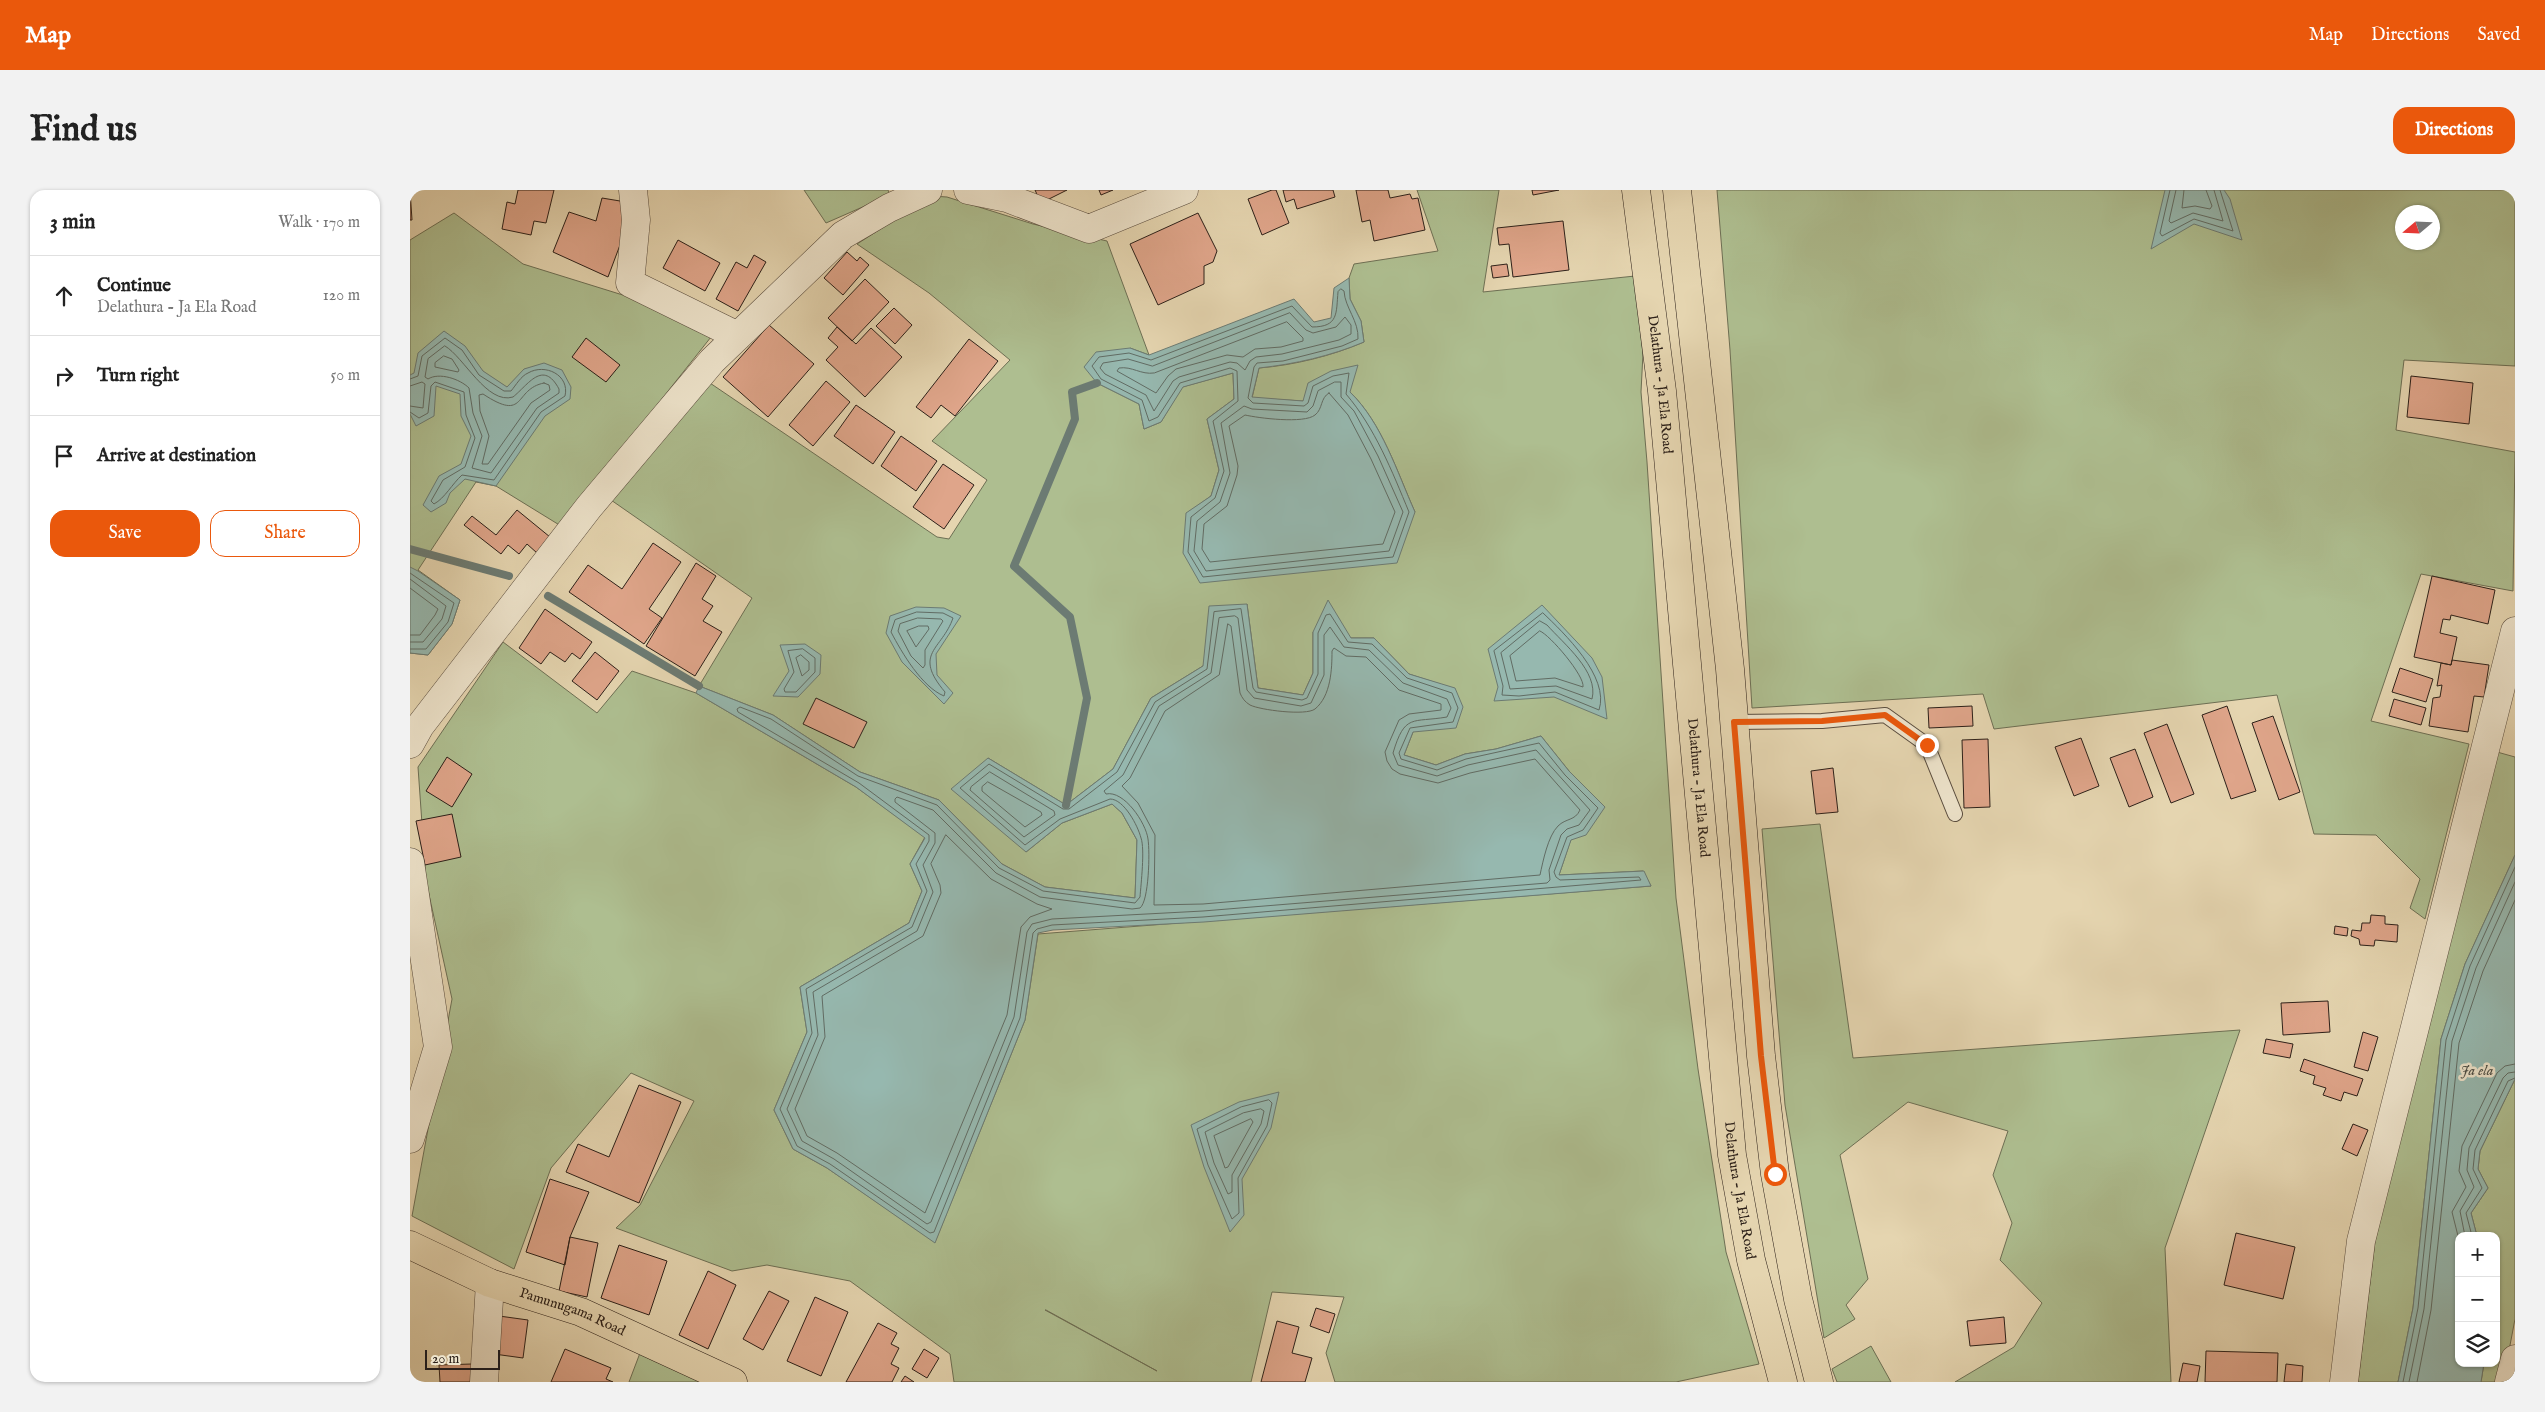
<!DOCTYPE html>
<html lang="en">
<head>
<meta charset="utf-8">
<style>
	body { margin:0; font-family:"IM FELL English",serif; background:#f2f2f2; color:#222 }
	.controls { position:absolute; right:15px; bottom:15px; display:grid; overflow:hidden; border-radius:10px; box-shadow:0 1px 4px #0004 }
	.controls button { width:45px; height:45px; display:grid; place-items:center; padding:0; border:0; border-bottom:1px solid #e0e0e0; background:#fff; color:#222; font:25px sans-serif }
	.compass { position:absolute; left:1985px; top:15px; width:45px; height:45px; border-radius:50%; background:#fff; box-shadow:0 1px 4px #0004; rotate:251deg }
	.scale { position:absolute; left:15px; bottom:12px; width:75px; box-sizing:border-box; padding-left:5px; border:2px solid #2c2019; border-top:0; font-size:14px; line-height:18px; white-space:nowrap; color:#2c2019; -webkit-text-stroke:4px #eee4cc; paint-order:stroke }
	.stop { position:absolute; width:15px; height:15px; margin:-11px; border:4px solid #ea580c; border-radius:50%; background:#fff }
	.stop.end { background:#ea580c; border-color:#fff; box-shadow:0 1px 5px #0008 }
	.list { margin:0; padding:0; list-style:none }
	h2 { display:flex; justify-content:space-between; align-items:center; height:65px; margin:0; padding:0 20px; font-size:21px }
	h2 small { font-size:16px; font-weight:400; color:#767676 }
	.list li { display:grid; grid-template-columns:32px 1fr auto; gap:15px; align-items:center; box-sizing:border-box; height:80px; padding:0 20px; border-top:1px solid #e0e0e0 }
	.list b { display:block; font-size:19px; white-space:nowrap }
	.list p { margin:0; font-size:16px; white-space:nowrap; color:#767676 }
	.list em { font-size:16px; font-style:normal; color:#767676 }
	.actions { display:flex; gap:10px; padding:15px 20px }
	.actions a { flex:1; padding:11px 0; border:1px solid #ea580c; border-radius:15px; text-align:center; font-size:18px; color:#ea580c }
	.actions .main { background:#ea580c; color:#fff }
	.icon { flex:none; width:28px; height:28px; fill:none; stroke:currentColor; stroke-width:2; stroke-linecap:round; stroke-linejoin:round }
	.map { position:relative; flex:none; width:2105px; height:1192px; overflow:hidden; border-radius:15px }
	header { display:flex; align-items:center; gap:30px; box-sizing:border-box; height:70px; padding:0 25px; background:#ea580c; color:#fff }
	header strong { font-size:24px }
	nav { display:flex; gap:28px; margin-inline-start:auto; font-size:18px }
	.intro { display:flex; align-items:center; justify-content:space-between; box-sizing:border-box; height:120px; padding:0 30px }
	h1 { margin:0; font-size:35px }
	.button { padding:12px 22px; border-radius:15px; background:#ea580c; color:#fff; font-size:18px; font-weight:700 }
	main { display:flex; gap:30px; padding:0 30px }
	aside { flex:1; background:#fff; border-radius:15px; box-shadow:0 1px 4px #0004 }
	.map>svg:first-child { display:block }
	.green { fill:#aebe90; stroke:#6d6f54; fill-rule:evenodd }
	.water { fill:#96b8af; stroke:#6c7b73 }
	.lines { fill:none; stroke-linecap:round; stroke-linejoin:round }
	.shore { stroke:#616c64; stroke-width:1 }
	.stream { stroke:#6c7b73; stroke-width:8 }
	.building { fill:#dfa58a; stroke:#2c2019 }
	.lane-casing { stroke:#5a4d3f; stroke-width:16 }
	.street-casing { stroke:#5a4d3f; stroke-width:29 }
	.primary-casing { stroke:#2c2019; stroke-width:29 }
	.lane { stroke:#eee4cc; stroke-width:14 }
	.street { stroke:#eee4cc; stroke-width:28 }
	.primary { stroke:#e5d5b0; stroke-width:28 }
	.route { stroke:#ea580c; stroke-width:6 }
	.labels { text-anchor:middle; dominant-baseline:central; stroke-width:5; stroke-linejoin:round; paint-order:stroke }
	.street-label { font-size:14px; fill:#2c2019; stroke:#eee4cc }
	.water-label { font-size:15px; font-style:italic; fill:#4c4e46; stroke:#eee4cc }
</style>
</head>
<body>
<header>
<strong>Map</strong>
<nav><a>Map</a><a>Directions</a><a>Saved</a></nav>
</header>
<div class="intro"><h1>Find us</h1><a class="button">Directions</a></div>
<main>
<aside>
<h2>3 min<small>Walk · 170 m</small></h2>
<ul class="list">
<li><svg class="icon" aria-label="ahead" viewBox="0 0 24 24"><path d="M12 20V5M6 11l6-6 6 6"/></svg><div><b>Continue</b><p>Delathura - Ja Ela Road</p></div><em>120 m</em></li>
<li><svg class="icon" aria-label="right" viewBox="0 0 24 24"><path d="M7 20v-9h11M14 6l5 5-5 5"/></svg><div><b>Turn right</b></div><em>50 m</em></li>
<li><svg class="icon" aria-label="arrive" viewBox="0 0 24 24"><path d="M6 21V4h12l-3 4 3 4H6"/></svg><div><b>Arrive at destination</b></div></li>
</ul>
<div class="actions"><a class="main">Save</a><a>Share</a></div>
</aside>
<div class="map">
<svg width="2105" height="1192" viewBox="0 0 2105 1192">
	<rect width="100%" height="100%" fill="#e5d5b0"/>
	<filter id="stains"><feTurbulence type="fractalNoise" baseFrequency=".004" numOctaves="4"/><feColorMatrix values="0 0 0 0 .2 0 0 0 0 .09 0 0 0 0 .02 0 0 0 .5 -.17"/></filter>
	<radialGradient id="worn" r=".72"><stop offset=".6" stop-color="#630" stop-opacity="0"/><stop offset="1" stop-color="#630" stop-opacity=".3"/></radialGradient>
	<path class="green" d="M394,0H478L480,5L416,33Z
		M1007,0H1089L1073,102L1225,86L1233,163L1231,202L1237,272L1266,708L1288,879L1316,1062L1349,1174L1266,1192H925L916,1163L934,1107L862,1102L841,1192H544L540,1164L440,1091L357,1075L322,1081L206,1038L230,1015L284,911L221,883L141,978L104,1079L2,1026L42,809L16,691L8,577L93,452L187,523L222,481L286,503L446,597L515,647L500,674L512,701L499,733L390,797L397,842L364,920L383,959L417,978L525,1052L615,830L628,744L1241,696L1233,681L1149,685L1161,649L1159,581L1131,546L1086,559L1055,564L1026,575L994,565L1003,542L1045,499L999,484L964,448H941L903,442V483L893,505L848,498L837,414L793,476L741,508L703,579L656,615L578,568L616,662L652,633L702,614L712,623L727,650L725,708L635,697L592,674L529,610L450,582L363,525L289,496L342,408L201,310L297,191L527,347L539,349L577,290L522,251L600,170L519,103L447,54L522,6L537,7L623,34L697,51L739,165L720,158L687,193L729,214L734,239L751,232L772,197L823,183L824,209L797,229L809,280L801,306L776,324L1005,322C987,282 972,233 940,202L893,211L842,208L849,178C885,175 921,166 954,152L951,131L940,109L939,88L944,74L1028,61ZM635,1120H636L747,1181Z
		M1307,0H2105V176L1994,170L1986,240L2105,262L2103,401L2011,384L1961,531L2059,554L2015,729L2000,718L2010,689L1966,645L1904,644L1867,505L1584,539L1573,504L1342,518L1320,160ZM1992,22H2022V52H1992Z
		M44,23L113,74L216,106L301,147L151,336L86,296L66,292L8,380L50,410L42,434L18,465L0,463V50Z
		M2087,562L2105,567V665L2055,774L2031,849L2003,1118L1988,1192H1948L1965,1051Z
		M1410,634L1443,868L1830,840L1755,1058L1761,1192H1545L1604,1157L1632,1113L1590,1070L1602,1033L1583,985L1598,941L1498,912L1430,965L1458,1089L1436,1115L1445,1129L1414,1148L1375,915L1352,639Z
		M2105,889V1129L2093,1192H2071L2074,1173H2086V1046H2067L2061,1023L2078,998L2068,979L2070,961Z
		M1461,1156L1481,1192H1427L1422,1179Z
		M230,1163L293,1192H219Z"/>
	<path class="water" d="M1755,0H1814L1820,9L1832,50L1784,34L1741,59Z
		M939,88L940,109L951,131L954,152C921,166 885,174 849,178L842,207L893,211L898,193L921,181L948,175L940,202C972,233 987,282 1005,322L987,373L790,393L773,363L776,323L801,306L809,280L797,229L824,209L823,183L773,197L751,232L734,239L729,214L687,193L674,177L686,162L720,158L739,165L884,109L904,132L921,128L924,98Z
		M34,141L55,156L73,181L97,197L114,179L134,173L152,180L161,197L160,209L135,226L86,296L55,289L40,303L36,313L21,322L13,315L29,286L51,274L61,246L51,226L50,204L26,196L24,226L6,236L0,224V185L4,183L8,163Z
		M0,377L8,381L50,410L42,434L18,465L0,463Z
		M918,410L941,448H964L999,484L1045,498L1053,517L1046,538L1003,542L994,565L1026,575L1055,564L1086,559L1131,546L1159,581L1195,617L1176,645L1161,650L1149,685L1234,681L1241,696L794,732L643,740L628,743L615,830L525,1053L417,978L383,959L364,920L397,842L390,797L499,733L512,701L500,674L515,648L446,597L286,503L289,496L363,525L450,582L529,610L592,674L635,697L725,708L727,650L712,623L702,614L652,633L616,662L541,599L578,568L656,615L703,579L741,508L793,476L799,416L837,414L848,498L893,505L903,483V442Z
		M1132,415L1182,468L1192,487L1197,529L1144,507L1084,511L1088,497L1078,459Z
		M506,417L534,418L551,426L526,464L527,485L543,503L534,514L492,472L476,443L480,426Z
		M395,454L411,465L410,484L388,507L363,506L379,481L370,455Z
		M2105,665V889L2070,961L2068,979L2078,998L2061,1023L2067,1046H2049V1173H2074L2071,1192H1988L2003,1118L2031,849L2055,774Z
		M869,902L861,938L832,989L834,1025L820,1042L794,977L781,935L829,912Z"/>
	<g class="lines">
		<path class="shore" d="M1760,0L1750,43L1752,46L1784,29L1823,41L1810,0
			M1766,0L1759,31L1761,33L1783,23L1813,31L1804,0
			M1774,0L1772,18L1785,16L1800,19L1802,16L1796,0
			M931,99L934,101C935,118 949,131 948,149L932,156L873,171L847,173L844,177L838,208L843,213L894,216L898,213L903,196L923,186L939,183L936,204C965,238 982,281 999,322L983,367L793,387L778,362L781,327L805,308L814,281L803,231L828,211L827,181L820,178L770,193L748,227L739,231L732,210L691,189L682,176L689,167L719,163L741,170L882,116L902,137C929,137 926,123 928,102Z
			M880,123L896,140L903,143L926,137L935,127L941,135V144L929,150L872,164L846,167L840,171L835,180L827,173L820,172L769,187L763,191L744,221L736,205L695,184L690,178L693,173L718,169L742,176Z
			M877,132L893,148V151L871,157L845,159L833,167L817,165L766,179L758,186L746,203L707,181L709,178C722,176 731,185 744,183Z
			M35,156C54,167 77,215 103,207C118,195 133,169 149,199V203L127,218L81,283L62,278L72,246L63,223L59,198C50,189 29,182 18,189L15,187L18,169Z
			M34,166L42,169L49,180L48,182L25,177V173Z
			M0,189L8,186L12,166L35,148L52,160L69,185L94,201H101C106,195 111,186 118,183C135,173 160,185 155,206L131,222L84,290L52,285C42,294 35,308 24,314L21,311L33,290L55,277L65,248L56,225L54,202L25,192L21,196L18,223L9,228L0,222
			M925,192H931V207L944,221L968,266L993,322L979,361L796,381L784,361L787,331L810,312L820,283L811,233L834,216L842,219L897,222L903,216L908,201Z
			M134,193L139,195L140,200L121,213L78,274H72L79,246L70,221L69,205L73,204C117,233 103,199 134,193Z
			M0,196L12,192L15,194L13,218L0,216
			M919,203L938,225L961,269L985,322L973,354L800,372L792,359L794,334L817,316L827,285L828,276L819,236L835,225C848,228 894,234 905,225C913,219 910,208 919,203Z
			M0,383L44,413L38,432L16,459H0
			M0,389L36,416L32,429L13,452H0
			M0,398L28,419L25,425L10,445H0
			M831,419L843,498L846,502L892,510L897,508L908,484V443L916,425L920,424L938,452L962,454L997,488L1042,503L1048,518L1043,532L1000,538L989,563L991,569L1027,580L1056,569L1129,553L1155,585L1188,618L1173,640L1157,647L1144,682L1146,687L1150,690L1229,687L1231,690L793,727L642,735L627,739L623,743L610,828L524,1042L520,1043L420,974L387,956L370,919L402,843L396,799L502,737L517,701L506,674L519,651V645L449,593L328,522L327,519L330,517L361,529L448,586L527,615L589,678L633,701L725,713L730,707C731,694 735,659 731,648C728,636 714,609 700,609L650,629L615,655L550,598L579,574L653,619H659L707,582L745,512L797,479L804,422Z
			M507,422L533,423L543,428C532,460 502,463 535,502L534,506C512,497 492,463 481,442L485,430Z
			M1133,423C1154,443 1200,487 1189,520L1145,502L1109,506L1092,505L1093,496L1084,461Z
			M825,426L828,428L837,500L844,508L891,516L901,513L914,485V445L920,437L934,457L959,460L993,493L1037,509L1041,518L1037,527C1002,533 995,523 983,563L988,575L1027,586L1058,575L1126,560L1180,620L1169,635L1157,639L1151,645L1139,680L1140,690L1137,693L793,721L642,729L622,734L617,742L604,827L521,1032L517,1034L424,969L392,951L377,919L408,845L403,802L507,741L523,702L513,675L525,653V643L485,612V609L487,607L523,620L586,683L630,707L722,719L730,718C739,711 740,662 738,649C736,633 714,600 696,604L694,601L713,585L749,516L801,483L809,428Z
			M508,428L531,429L533,431L515,460V475L513,478L501,466L488,441L490,434Z
			M1130,431L1137,435C1154,454 1189,482 1182,509L1146,496L1100,499L1091,463Z
			M818,434L821,436L830,503C832,508 835,512 840,515C850,520 896,526 905,519C921,506 922,479 922,461L924,458L936,466L956,467L989,500L1031,514V520L999,524L989,530L975,562L977,571L982,579L990,584L1028,593L1060,583L1125,569L1170,620C1165,631 1156,628 1148,636C1138,646 1133,671 1130,685L793,714L744,715L745,645L728,613L712,596L720,588L755,521L809,485Z
			M509,436H518L519,439L506,457L497,441Z
			M1130,441C1140,445 1175,486 1173,497L1145,488L1106,491L1100,466Z
			M393,459L405,468V482L386,502H375L374,499L384,482L378,461Z
			M391,465L399,472V480L392,486L386,468Z
			M580,582L644,621L645,625L614,647L560,600L561,597Z
			M578,592L631,622L632,625L615,637L572,601V597Z
			M536,645L581,689L627,714L642,719L620,727L611,737L597,825L515,1023L427,963L397,946L385,919L415,847L412,806L513,746L531,703L530,695L521,674Z
			M859,910L862,913L857,936L828,988L829,1023L822,1029L798,975L787,939L831,917Z
			M851,919L854,921L851,934L822,985V1002L818,1004L804,973L795,942L833,923Z
			M841,929L843,932L818,977L815,978L804,946Z
			M2055,1046L2050,1021L2064,997L2057,980L2059,958L2093,888L2098,883L2105,882
			M2062,1046L2056,1023L2072,998L2063,979L2065,960L2098,891L2105,888
			M2049,1050L2042,1022L2056,997L2049,981L2052,956L2087,883L2095,876L2105,874
			M1993,1192L2008,1118L2036,850L2060,776L2105,677
			M1999,1192L2014,1119L2042,851L2066,778L2105,692
			M2007,1192L2021,1120L2049,853L2073,781L2105,710"/>
		<path class="stream" d="M0,359L99,386
			M138,406L289,496
			M656,615L677,508L660,427L604,376L665,229L662,202L687,193"/>
	</g>
	<path class="building" d="M0,0L2,30H0Z
		M108,0H144L136,33L124,31L121,45L92,39L97,12L105,14Z
		M625,0H657L631,13Z
		M689,0H703L691,5Z
		M862,0H866L879,33L852,45L838,9Z
		M873,0H923L925,7L887,19L884,9L876,12Z
		M946,0H978L980,8L1000,4L1002,9L1008,8L1015,40L964,51L960,30L952,32Z
		M1122,0H1149L1123,5Z
		M192,8L216,12V39L198,87L143,62L159,22L186,31Z
		M788,23L807,61L803,72L794,76V94L748,115L720,54Z
		M1153,31L1159,80L1103,87L1099,54L1089,55L1087,38Z
		M268,50L310,73L295,101L253,78Z
		M437,62L447,71L450,67L459,75L433,105L414,88Z
		M344,65L356,72L328,121L306,109L326,72L337,78Z
		M1097,74L1099,86L1083,88L1081,76Z
		M455,89L479,112L442,151L418,128Z
		M484,118L502,135L485,154L466,136Z
		M359,135L404,174L358,227L313,187Z
		M427,137L446,154L461,138L492,167L455,207L416,170L428,157L418,148Z
		M176,148L210,175L196,192L162,167Z
		M559,149L588,171L545,226L531,215L521,228L506,217Z
		M2001,186L2063,193L2059,234L1997,227Z
		M416,191L440,212L403,256L379,235Z
		M446,215L485,242L463,274L424,246Z
		M491,246L527,271L506,301L471,276Z
		M533,274L564,295L534,339L503,317Z
		M107,320L140,347L127,363L117,354L109,364L98,355L91,364L54,335L62,326L86,345Z
		M243,353L271,372L239,419L252,428L234,454L159,402L178,375L212,399Z
		M286,373L306,386L292,409L303,416L293,431L312,442L285,486L236,456Z
		M2022,386L2085,400L2078,434L2041,425L2040,430L2033,429L2030,443L2047,447L2041,475L2004,467Z
		M135,419L182,452L170,469L162,463L155,472L140,462L131,474L109,458Z
		M185,462L209,481L187,510L162,491Z
		M2042,470L2079,475L2074,507L2064,506L2058,542L2019,536L2023,508L2030,507L2032,495L2027,496L2031,473L2041,475Z
		M1990,478L2023,489L2016,512L1982,502Z
		M406,508L457,532L444,558L393,534Z
		M1984,509L2016,518L2011,535L1979,526Z
		M1562,516L1563,536L1519,538L1518,518Z
		M1817,516L1846,601L1821,609L1792,525Z
		M1863,526L1890,602L1869,610L1842,533Z
		M1757,534L1784,604L1761,613L1734,543Z
		M1671,548L1689,596L1664,606L1645,557Z
		M1578,549L1580,617L1554,618L1552,550Z
		M1725,559L1743,607L1719,617L1700,568Z
		M37,567L62,584L42,617L16,601Z
		M1423,578L1428,622L1406,624L1401,581Z
		M42,624L51,667L15,675L6,631Z
		M1961,725L1975,726V734L1988,735L1987,752L1965,750L1964,756L1950,755L1949,749L1941,746L1942,740L1951,741L1952,733H1960Z
		M1925,736L1938,738L1937,746L1924,744Z
		M1918,811L1920,842L1873,845L1871,813Z
		M1953,842L1968,847L1958,881L1944,877Z
		M1856,849L1883,854L1880,868L1853,863Z
		M1894,869L1953,889L1947,906L1934,902L1931,911L1913,905L1916,898L1903,894L1905,886L1890,881Z
		M229,895L271,912L229,1013L156,982L168,954L199,967Z
		M1943,934L1958,940L1947,966L1932,959Z
		M140,989L179,1002L160,1047L155,1075L116,1062Z
		M1826,1043L1885,1057L1873,1109L1814,1095Z
		M160,1047L188,1053L177,1107L149,1101Z
		M209,1055L257,1071L239,1125L191,1108Z
		M298,1081L326,1095L298,1159L269,1145Z
		M359,1101L379,1111L353,1160L333,1149Z
		M405,1107L438,1122L411,1186L377,1171Z
		M906,1118L925,1124L919,1143L900,1136Z
		M89,1126L118,1130L113,1168L84,1164Z
		M1594,1127L1596,1153L1560,1156L1557,1131Z
		M867,1131L889,1137L882,1163L902,1168L895,1192H851Z
		M468,1133L487,1143L481,1154L489,1158L481,1174L489,1178L482,1192H436Z
		M155,1159L201,1178L196,1189L203,1192H141Z
		M514,1159L529,1168L517,1188L502,1179Z
		M1796,1161L1868,1163L1867,1192H1795Z
		M1773,1173L1790,1176L1787,1192H1769Z
		M62,1174L63,1192H30L29,1175Z
		M1876,1174L1893,1176L1892,1192H1874Z
		M495,1186L504,1192H491Z"/>
	<g class="lines">
		<defs>
			<path id="lane" d="M1324,532L1412,531L1475,525L1517,555L1545,624"/>
			<path id="street" d="M223,0L226,30L220,93L328,146
				M558,0L597,8L679,39L774,0
				M0,554L10,536L179,317L302,171L433,45L479,18L518,0
				M0,672L28,857L0,949
				M74,1192L80,1093
				M1934,1192L1951,1051L2105,441
				M2099,1192L2105,1169"/>
			<g id="primary">
				<path id="s1" d="M1226,0L1252,201L1322,965L1341,1070L1373,1192"/>
				<path d="M1267,0L1320,479L1351,866L1365,984L1388,1109L1409,1192"/>
				<path id="s2" d="M0,1055L80,1093L171,1122L323,1192"/>
			</g>
		</defs>
		<use href="#lane" class="lane-casing"/>
		<use href="#street" class="street-casing"/>
		<use href="#primary" class="primary-casing"/>
		<use href="#lane" class="lane"/>
		<use href="#street" class="street"/>
		<use href="#primary" class="primary"/>
	</g>
	<g class="lines">
		<path class="route" d="M1365,984L1351,866L1324,532L1412,531L1475,525L1517,555"/>
	</g>
	<g class="labels">
		<g class="street-label">
			<text stroke="none"><textPath href="#s1" startOffset="196">Delathura - Ja Ela Road</textPath></text>
			<text stroke="none"><textPath href="#s1" startOffset="601">Delathura - Ja Ela Road</textPath></text>
			<text stroke="none"><textPath href="#s1" startOffset="1006">Delathura - Ja Ela Road</textPath></text>
			<text stroke="none"><textPath href="#s2" startOffset="176">Pamunugama Road</textPath></text>
		</g>
		<g class="water-label">
			<text x="2067" y="880">Ja ela</text>
		</g>
	</g>
	<rect width="100%" height="100%" filter="url(#stains)"/>
	<rect width="100%" height="100%" fill="url(#worn)"/>
</svg>
<div class="controls">
<button>+</button>
<button>−</button>
<button><svg class="icon" aria-label="layers" viewBox="0 0 24 24"><path d="M12 4l9 5-9 5-9-5zM3 14l9 5 9-5"/></svg></button>
</div>
<svg class="compass" viewBox="-18 -18 36 36"><path d="M0-13l5 13h-10z" fill="#e53935"/><path d="M0 13l5-13h-10z" fill="#767676"/></svg>
<div class="scale">20 m</div>
<div class="stop" style="left:1365px;top:984px"></div>
<div class="stop end" style="left:1517px;top:555px"></div>
</div>
</main>
</body>
</html>
